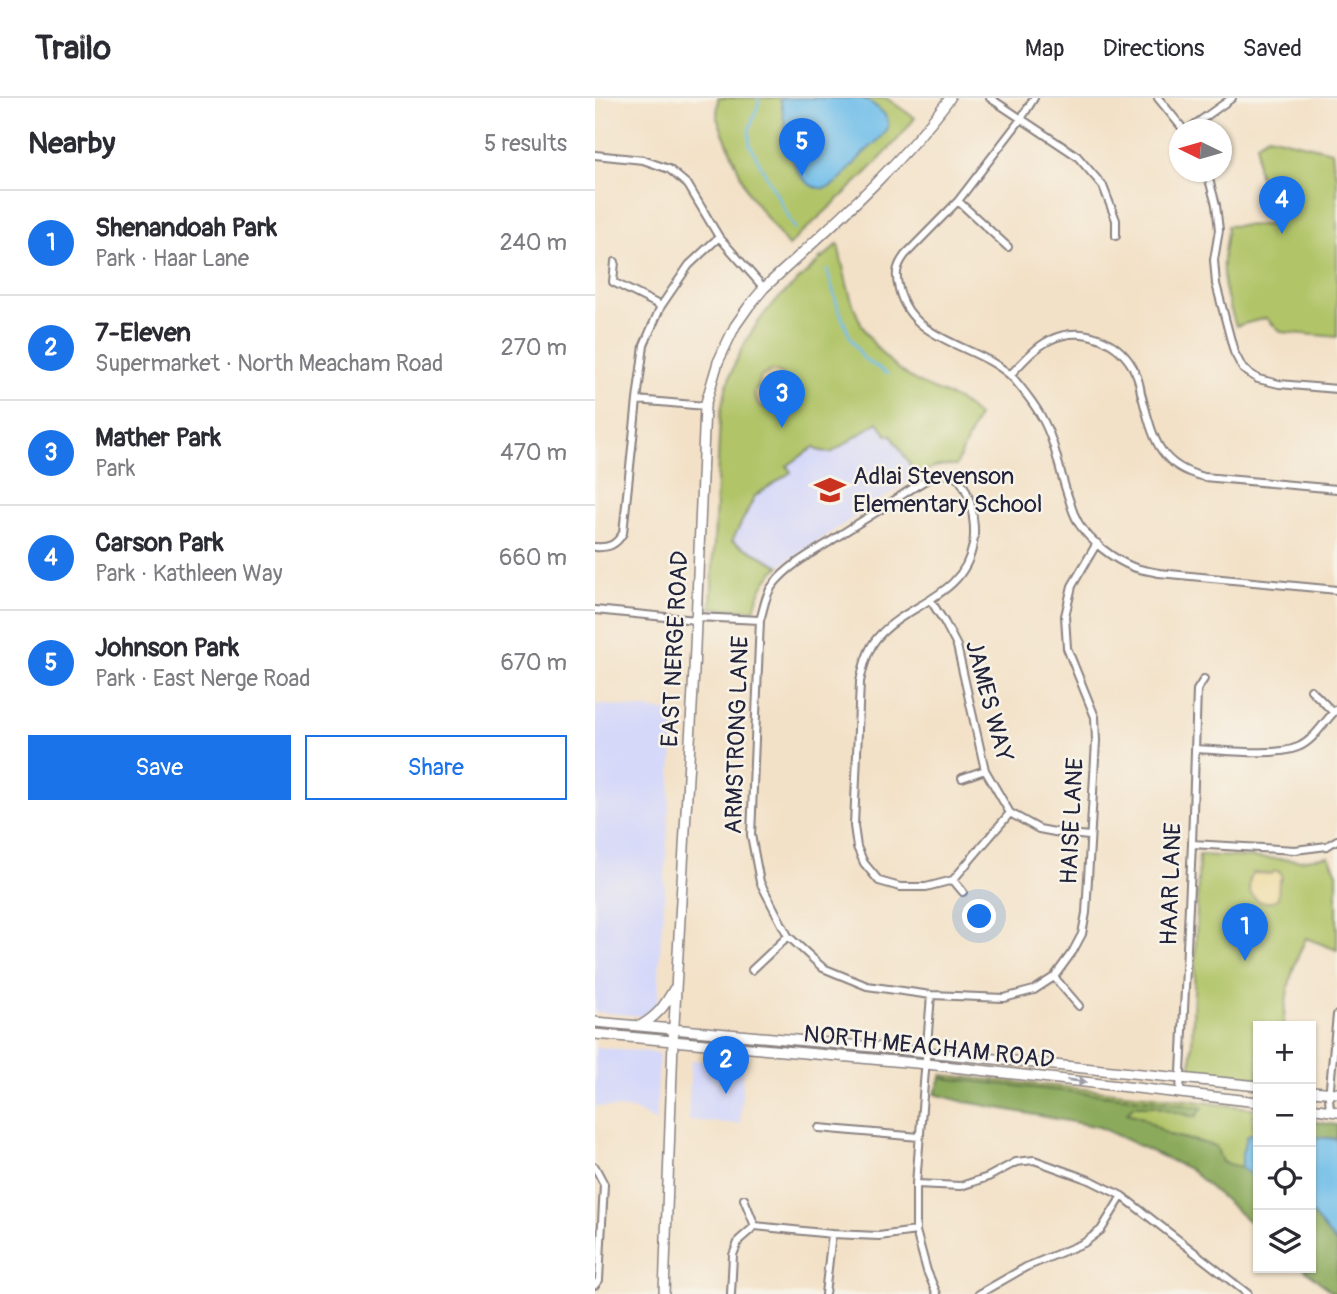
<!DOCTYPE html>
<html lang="en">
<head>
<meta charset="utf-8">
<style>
	body { margin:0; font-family:Pangolin,sans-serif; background:#f7f7f7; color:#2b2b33 }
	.controls { position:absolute; right:21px; bottom:21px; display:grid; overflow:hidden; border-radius:0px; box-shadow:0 2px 5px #0004 }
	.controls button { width:63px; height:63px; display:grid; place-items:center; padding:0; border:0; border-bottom:2px solid #e1e1e2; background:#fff; color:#2b2b33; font:35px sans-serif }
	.compass { position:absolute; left:574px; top:21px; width:63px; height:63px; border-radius:50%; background:#fff; box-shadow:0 2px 5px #0004; rotate:275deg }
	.you { position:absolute; left:385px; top:819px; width:24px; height:24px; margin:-18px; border:5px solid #fff; border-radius:50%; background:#1a73e8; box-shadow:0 0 0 10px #1a73e833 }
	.badge { display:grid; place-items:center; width:46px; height:46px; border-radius:50%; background:#1a73e8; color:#fff; font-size:23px; font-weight:700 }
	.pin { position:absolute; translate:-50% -58px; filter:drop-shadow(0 2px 4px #0008) }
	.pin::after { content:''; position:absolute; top:37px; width:24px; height:21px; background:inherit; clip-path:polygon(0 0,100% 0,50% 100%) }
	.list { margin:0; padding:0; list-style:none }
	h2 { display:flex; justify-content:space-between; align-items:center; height:91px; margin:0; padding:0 28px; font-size:30px }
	h2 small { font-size:23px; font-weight:400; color:#7c7c81 }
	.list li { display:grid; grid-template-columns:46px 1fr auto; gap:21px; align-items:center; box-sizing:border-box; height:105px; padding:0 28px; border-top:2px solid #e1e1e2 }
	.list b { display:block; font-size:26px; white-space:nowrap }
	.list p { margin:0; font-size:23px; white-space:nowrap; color:#7c7c81 }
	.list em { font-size:23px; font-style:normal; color:#7c7c81 }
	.actions { display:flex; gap:14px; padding:21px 28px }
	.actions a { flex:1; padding:16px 0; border:2px solid #1a73e8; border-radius:0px; text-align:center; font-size:24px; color:#1a73e8 }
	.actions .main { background:#1a73e8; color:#fff }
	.icon { flex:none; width:38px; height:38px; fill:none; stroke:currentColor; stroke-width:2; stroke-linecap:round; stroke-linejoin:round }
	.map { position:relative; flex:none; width:742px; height:1196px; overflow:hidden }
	header { display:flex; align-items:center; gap:42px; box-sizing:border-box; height:98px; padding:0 35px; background:#fff; border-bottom:2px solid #e1e1e2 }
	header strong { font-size:33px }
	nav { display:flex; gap:38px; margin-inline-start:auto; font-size:24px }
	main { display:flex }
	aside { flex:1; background:#fff }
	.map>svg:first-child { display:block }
	.built { fill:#d5d8f9 }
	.green { fill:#b1c468; stroke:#6a7352; stroke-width:2 }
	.forest { fill:#8caa5c; stroke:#57664c; stroke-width:2 }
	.sand { fill:#eeda9e; stroke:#887e6c; stroke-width:2 }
	.water { fill:#6ebde9; stroke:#487092; stroke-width:2 }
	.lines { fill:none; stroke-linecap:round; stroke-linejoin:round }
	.stream { stroke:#6ebde9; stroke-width:2.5 }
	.minor-casing { stroke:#8a8281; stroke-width:10 }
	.secondary-casing { stroke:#8a8281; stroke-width:12 }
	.minor { stroke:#fff; stroke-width:6 }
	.secondary { stroke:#fff; stroke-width:9 }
	.oneway { fill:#9c9ca7 }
	.labels { text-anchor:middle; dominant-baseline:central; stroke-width:5; stroke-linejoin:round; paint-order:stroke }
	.poi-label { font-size:24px; fill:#22223b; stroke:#f7f3e8; text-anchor:start }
	.street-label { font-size:24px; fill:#22223b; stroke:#f7f3e8 }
</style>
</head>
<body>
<header>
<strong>Trailo</strong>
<nav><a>Map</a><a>Directions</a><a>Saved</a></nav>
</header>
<main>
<aside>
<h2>Nearby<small>5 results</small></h2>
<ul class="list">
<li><span class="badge">1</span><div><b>Shenandoah Park</b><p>Park · Haar Lane</p></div><em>240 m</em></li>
<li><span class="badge">2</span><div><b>7-Eleven</b><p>Supermarket · North Meacham Road</p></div><em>270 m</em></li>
<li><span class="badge">3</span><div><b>Mather Park</b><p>Park</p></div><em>470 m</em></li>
<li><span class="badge">4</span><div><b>Carson Park</b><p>Park · Kathleen Way</p></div><em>660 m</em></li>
<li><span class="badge">5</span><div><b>Johnson Park</b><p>Park · East Nerge Road</p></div><em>670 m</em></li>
</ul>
<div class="actions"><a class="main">Save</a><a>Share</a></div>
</aside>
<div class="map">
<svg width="742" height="1196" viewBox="0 0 742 1196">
	<rect width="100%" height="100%" fill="#f7f3e8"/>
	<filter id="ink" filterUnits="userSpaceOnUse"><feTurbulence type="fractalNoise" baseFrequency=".0143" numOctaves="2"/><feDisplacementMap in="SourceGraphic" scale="14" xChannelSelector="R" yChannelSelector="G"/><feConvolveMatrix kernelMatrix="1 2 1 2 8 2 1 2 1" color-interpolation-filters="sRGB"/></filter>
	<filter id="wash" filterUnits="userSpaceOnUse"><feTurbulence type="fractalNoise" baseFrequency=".00686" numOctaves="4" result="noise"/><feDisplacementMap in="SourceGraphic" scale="28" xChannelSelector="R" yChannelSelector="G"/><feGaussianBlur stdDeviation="1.57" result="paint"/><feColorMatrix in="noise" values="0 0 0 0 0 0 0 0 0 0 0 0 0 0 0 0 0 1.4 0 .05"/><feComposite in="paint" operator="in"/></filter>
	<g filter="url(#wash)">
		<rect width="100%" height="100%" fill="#f3e1c7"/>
		<path class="built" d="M283,324L292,337H296L322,378L185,468L137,444L160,398L195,374L192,368L219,349Z
			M0,606L80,614L70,780V793L66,838L63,905L48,918L0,914Z
			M0,949L64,955L61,1024L40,1012L0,1008Z
			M96,962L149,967L145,1026L93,1022Z"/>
		<path class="green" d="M123,0H291L320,20C284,68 236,107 193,148L153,95L122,20Z
			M673,38L737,53L739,70L742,77V239L686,234L671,220L641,228C634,206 626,185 628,162C629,151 632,140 632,128L675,127L671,100L662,69V45Z
			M243,146C256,207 264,248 321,283C335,291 352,295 366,304C372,308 377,313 383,318L361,368C345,365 335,370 322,378L296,337H292L283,324L236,355L222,352L219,349L192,368L196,374L160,398L137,443L185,468C171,479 163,495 159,512L116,510L125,319C131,280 146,245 171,214C186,196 206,181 223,164V163L226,159L227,161Z
			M604,757L704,762L734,758L742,775V852L711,840C695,873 692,892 688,928H663V980L596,973Z
			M347,977L550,997L663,1011V1017L658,1016V1030L663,1032V1034L653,1037L647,1055V1070L627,1064L606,1044L574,1037L546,1019L531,1015L538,1008H559L600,1019L555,1002L346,980Z"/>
		<path class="forest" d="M346,980L555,1002L608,1010L600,1019L559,1008H538L532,1015L546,1019L574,1037L621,1048L627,1064L647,1070L663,1081V1131L594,1071L504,1029L366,1003L340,996Z
			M716,1023L742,1027V1041L716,1039Z
			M716,1115L742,1146V1196H739L708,1170H716Z"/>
		<path class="sand" d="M176,273C192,275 199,287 192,302L182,305L180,310C168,312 161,306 159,294L163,291L165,279Z
			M679,773L685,774L687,780L684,783L683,800C664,813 646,794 658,775L677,776Z"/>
		<path class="water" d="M185,0C205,0 225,0 245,0C251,0 260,0 266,0C272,1 279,7 284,11C305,28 286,40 272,52C261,62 250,80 238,87C231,92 220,91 213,85C190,67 192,26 185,0Z
			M663,1034V1081L647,1070V1055L653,1037Z
			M716,1039L742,1041V1146L716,1115Z"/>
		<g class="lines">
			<path class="stream" d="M163,0L164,5L154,32L155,47L200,131
				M232,172L243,209L255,239L268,260L292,276"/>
		</g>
	</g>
	<g filter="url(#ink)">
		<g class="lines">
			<defs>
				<path id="minor" d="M395,0L482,58L508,88L521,122V138
					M439,0L426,21L363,103L310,157C301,169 300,177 304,191C317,246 386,246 419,281C429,293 439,305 447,320C461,345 464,374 474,401C476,409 480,419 484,426C496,444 518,461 538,469C546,472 555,473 564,475L742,492
					M563,0L589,32
					M592,32L637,0
					M0,57L48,62L74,71L93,87L124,139L169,190
					M612,74L621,107L624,132L619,162L621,186L639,254L648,271L663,281L684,286L742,291
					M363,103L413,149
					M20,164L18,184L66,208
					M415,277C427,265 439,250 455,242C487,226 526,243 540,274C543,280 545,288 546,295C558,337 561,367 609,379L742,391
					M42,302L110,308
					M0,449C14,450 21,447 28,435L42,302L49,247L66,208L94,167L124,139
					M336,503L350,525L362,548L390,672L415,715L444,731L465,735L494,738
					M0,512L101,522
					M101,519L165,522
					M716,592L738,614
					M601,651C627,652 680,659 703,649C720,642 729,623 742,611
					M367,680L390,672
					M415,715L358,782L331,789H305L284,783L269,765L262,749L259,728L265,584C268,569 272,552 282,540C313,504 369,500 378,446C382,428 375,378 353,376C351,376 343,377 342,377C328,382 304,399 291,408C272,420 252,432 233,445C213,457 192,469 178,487C170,496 169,511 165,522L156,737L165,784L193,838L228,870L272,888L336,897L409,900L439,892L459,879L478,853L487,836L491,815L501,643L500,619L472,550L470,518L477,488L502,445
					M597,746L700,752L732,748L742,742
					M358,782L368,794
					M157,872L193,838
					M459,879L484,908
					M336,897L321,1086V1133L332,1173L342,1196
					M585,995L597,746L602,592L609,581
					M735,1013L734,999L742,917
					M224,1030L324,1039
					M0,1069L9,1086L4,1182L0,1187
					M321,1086L366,1088L393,1079L421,1064L439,1062L497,1083L527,1098L653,1196
					M149,1101L160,1128
					M136,1196L138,1157L144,1142L160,1128L237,1136L284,1138L321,1133
					M230,1196L237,1136
					M384,1196L431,1169L489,1145L506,1132L527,1098"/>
				<path id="secondary" d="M0,924L322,953L663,988
					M45,928C63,917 69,909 79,891
					M0,936L332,966L663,1004
					M716,993L742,995
					M716,1010L742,1014
					M69,1196L78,944L99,573L110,308L123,264L140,228L154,208L169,190C235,129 301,72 355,0"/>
			</defs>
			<use href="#minor" class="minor-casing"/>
			<use href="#secondary" class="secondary-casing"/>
			<use href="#minor" class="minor"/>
			<use href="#secondary" class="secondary"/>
		</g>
		<defs><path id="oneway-solid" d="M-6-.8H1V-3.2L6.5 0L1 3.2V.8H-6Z" transform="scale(1.75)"/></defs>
		<use class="oneway" href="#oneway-solid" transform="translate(482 983) rotate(7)"/>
	</g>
	<defs>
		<symbol id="school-bare" viewBox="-9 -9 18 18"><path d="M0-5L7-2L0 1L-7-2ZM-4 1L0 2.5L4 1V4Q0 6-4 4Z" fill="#c8321e" stroke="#f7f3e8" stroke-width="2.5" paint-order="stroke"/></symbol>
	</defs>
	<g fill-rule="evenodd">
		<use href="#school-bare" x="213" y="370" width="44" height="44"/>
	</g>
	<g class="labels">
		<g class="poi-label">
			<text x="258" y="378">Adlai Stevenson<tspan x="258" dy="28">Elementary School</tspan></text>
		</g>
		<g class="street-label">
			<text transform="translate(80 551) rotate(-87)">EAST NERGE ROAD</text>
			<text transform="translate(394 603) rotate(75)">JAMES WAY</text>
			<text transform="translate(142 637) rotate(-88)">ARMSTRONG LANE</text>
			<text transform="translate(477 723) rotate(-87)">HAISE LANE</text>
			<text transform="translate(576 786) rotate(-88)">HAAR LANE</text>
			<text transform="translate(334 949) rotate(6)">NORTH MEACHAM ROAD</text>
		</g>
	</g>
</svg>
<div class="controls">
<button>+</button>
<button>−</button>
<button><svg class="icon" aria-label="locate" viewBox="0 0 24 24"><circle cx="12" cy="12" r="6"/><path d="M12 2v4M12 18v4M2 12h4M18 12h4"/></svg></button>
<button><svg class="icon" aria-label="layers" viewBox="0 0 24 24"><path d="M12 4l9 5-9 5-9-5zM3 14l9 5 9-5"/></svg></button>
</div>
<svg class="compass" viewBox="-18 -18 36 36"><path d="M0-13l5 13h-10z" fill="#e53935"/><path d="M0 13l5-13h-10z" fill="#7c7c81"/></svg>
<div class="you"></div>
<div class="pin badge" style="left:650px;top:863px">1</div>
<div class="pin badge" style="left:131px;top:996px">2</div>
<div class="pin badge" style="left:187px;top:330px">3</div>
<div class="pin badge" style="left:687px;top:136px">4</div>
<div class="pin badge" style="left:207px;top:78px">5</div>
</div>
</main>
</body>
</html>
